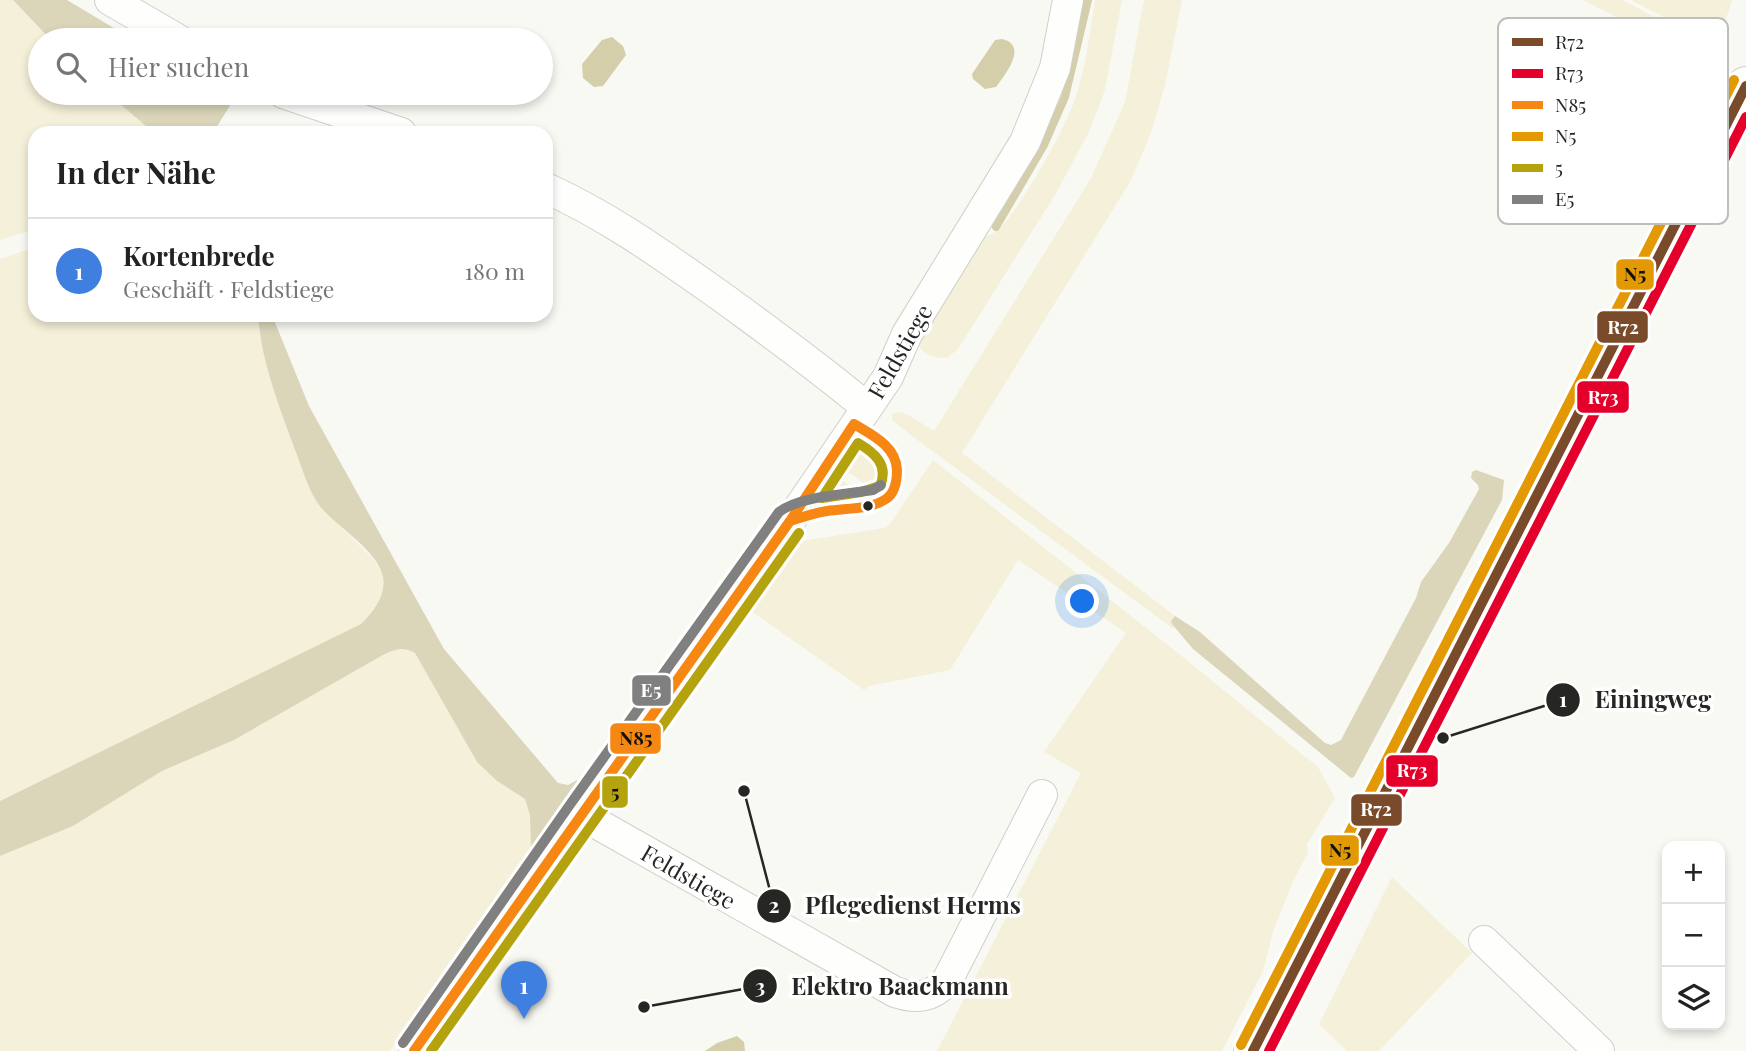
<!DOCTYPE html>
<html lang="de">
<head>
<meta charset="utf-8">
<style>
	body { margin:0; font-family:"Playfair Display",serif; background:#f2f2f2; color:#222 }
	.controls { position:absolute; right:21px; bottom:21px; display:grid; overflow:hidden; border-radius:14px; box-shadow:0 4px 10px #0003 }
	.controls button { width:63px; height:63px; display:grid; place-items:center; padding:0; border:0; border-bottom:2px solid #e0e0e0; background:#fff; color:#222; font:35px sans-serif }
	.you { position:absolute; left:1083px; top:602px; width:24px; height:24px; margin:-18px; border:5px solid #fff; border-radius:50%; background:#1a73e8; box-shadow:0 0 0 10px #1a73e833 }
	.badge { display:grid; place-items:center; width:46px; height:46px; border-radius:50%; background:#70706c; color:#fff; font-size:23px; font-weight:700 }
	.pin { position:absolute; translate:-50% -58px; filter:drop-shadow(0 2px 4px #0008) }
	.pin::after { content:''; position:absolute; top:37px; width:24px; height:21px; background:inherit; clip-path:polygon(0 0,100% 0,50% 100%) }
	.list { margin:0; padding:0; list-style:none }
	h2 { display:flex; justify-content:space-between; align-items:center; height:91px; margin:0; padding:0 28px; font-size:30px }
	h2 small { font-size:23px; font-weight:400; color:#767676 }
	.list li { display:grid; grid-template-columns:46px 1fr auto; gap:21px; align-items:center; box-sizing:border-box; height:105px; padding:0 28px; border-top:2px solid #e0e0e0 }
	.list b { display:block; font-size:26px; white-space:nowrap }
	.list p { margin:0; font-size:23px; white-space:nowrap; color:#767676 }
	.list em { font-size:23px; font-style:normal; color:#767676 }
	.icon { flex:none; width:38px; height:38px; fill:none; stroke:currentColor; stroke-width:2; stroke-linecap:round; stroke-linejoin:round }
	.map { position:relative; flex:none; width:1746px; height:1051px; overflow:hidden }
	.search { position:absolute; background:#fff; box-shadow:0 4px 10px #0003; left:28px; top:28px; width:525px; height:77px; display:flex; align-items:center; gap:18px; box-sizing:border-box; padding:0 24px; border-radius:38px; color:#767676; font-size:26px }
	.panel { position:absolute; background:#fff; box-shadow:0 4px 10px #0003; left:28px; top:126px; width:525px; height:196px; border-radius:21px }
	.map>svg:first-child { display:block }
	.green { fill:#f4f0d9 }
	.forest { fill:#dbd6b9 }
	.water { fill:#d5ceaa }
	.lines { fill:none; stroke-linecap:round; stroke-linejoin:round }
	.stream { stroke:#d5ceaa; stroke-width:8 }
	.street-casing { stroke:#cfcfcb; stroke-width:32 }
	.secondary-casing { stroke:#cfcfcb; stroke-width:40 }
	.street { stroke:#fefefd; stroke-width:30 }
	.secondary { stroke:#fefefd; stroke-width:38 }
	.bus-1-casing { stroke:#fff; stroke-width:16 }
	.bus-2-casing { stroke:#fff; stroke-width:16 }
	.bus-3-casing { stroke:#fff; stroke-width:16 }
	.bus-4-casing { stroke:#fff; stroke-width:16 }
	.bus-5-casing { stroke:#fff; stroke-width:16 }
	.bus-6-casing { stroke:#fff; stroke-width:16 }
	.bus-1 { stroke:#7a4b2a; stroke-width:10 }
	.bus-2 { stroke:#e4002b; stroke-width:10 }
	.bus-3 { stroke:#f68712; stroke-width:10 }
	.bus-4 { stroke:#e29904; stroke-width:10 }
	.bus-5 { stroke:#b4a30f; stroke-width:10 }
	.bus-6 { stroke:#808080; stroke-width:10 }
	.bus-dot { fill:#262623; stroke:#fff; stroke-width:2.5 }
	.labels { text-anchor:middle; dominant-baseline:central; stroke-width:7; stroke-linejoin:round; paint-order:stroke }
	.street-label { font-size:23px; fill:#262623; stroke:#fff }
	.key { fill:#fff; stroke:#bebebd; stroke-width:2 }
	.key-label { font-size:19px; fill:#262623 }
	.leader { fill:none; stroke:#262623; stroke-width:2.5 }
	.callout-dot { fill:#262623; stroke:#fff; stroke-width:2.5 }
	.mark-label { font-size:21px; text-anchor:middle; font-weight:bold; fill:#fff }
	.callout-label { font-size:24px; text-anchor:middle; font-weight:bold; fill:#262623; stroke:#fff; stroke-width:7; stroke-linejoin:round; paint-order:stroke }
	.line-badge { stroke:#fff; stroke-width:2.5 }
	.badge-label { font-size:19px; text-anchor:middle; font-weight:bold; fill:#fff }
	.pale-badge-label { font-size:19px; text-anchor:middle; font-weight:bold; fill:#111 }
</style>
</head>
<body>
<div class="map">
<svg width="1746" height="1051" viewBox="0 0 1746 1051">
	<rect width="100%" height="100%" fill="#f9f9f4"/>
	<path class="green" d="M0,0H13L51,40H40V93H107L154,133H35V229L0,240Z
		M1095,0H1122L1105,90L1089,132L1055,195L958,349L947,358C933,359 917,353 918,338L983,238C990,235 996,232 1001,227C1024,202 1066,128 1076,96C1086,65 1090,32 1095,0Z
		M1144,0H1182L1165,85L1151,133L1130,182L962,453L1175,616L1171,621L1175,630L912,436L892,420V413L900,412L910,416L934,431L1091,178L1125,102Z
		M1583,0H1622L1725,53L1713,74L1707,62Z
		M1631,0H1732C1722,41 1704,39 1671,21C1658,14 1644,7 1631,0Z
		M35,247V315H258L260,337L319,505L374,560L383,575V591L377,605L361,624L0,801V259Z
		M867,451C885,457 891,479 873,489L849,473L843,481L853,488L855,485L864,492L846,495L836,493L833,484L855,452Z
		M933,460L1178,653L1318,767L1335,798L1307,844L1308,853L1294,879L1273,932L1263,971L1222,1051H937L1081,773L1044,752L1126,633L1018,560L950,670L869,686L864,690L751,611L802,541L884,528L890,524Z
		M406,648L415,653L477,762L497,781L525,799L530,815L531,851L390,1051H0V856L73,826L162,771L234,740L383,655L397,649Z
		M1392,877L1472,953L1379,1051H1347L1319,1024Z"/>
	<path class="forest" d="M13,0H67L134,40H51Z
		M107,93H224L234,99L213,133H154Z
		M258,315H272L309,406L444,649L558,783L568,785L579,779L531,851L530,815L525,799L497,781L477,762L415,653C403,646 396,649 383,655L234,740L162,771L73,826L0,856V801L361,624C374,611 386,596 383,577C378,550 335,526 319,505C309,491 303,471 297,455C281,411 261,362 258,315Z
		M1476,470L1504,480L1502,500L1354,777L1351,778L1193,649L1172,624L1171,621L1175,616L1200,632L1325,743L1331,745L1341,740L1344,734L1416,598L1421,582L1449,543L1479,489L1478,485L1471,478L1472,472Z"/>
	<path class="water" d="M612,37L623,46L626,55L603,86L594,87L583,78L582,64L602,40Z
		M1002,39C1029,45 1005,75 996,87L985,89L973,79L972,74L995,40Z
		M737,1036L744,1042L745,1051H705L717,1043Z"/>
	<g class="lines">
		<path class="stream" d="M996,227L1044,145L1065,97L1088,0"/>
		<defs>
			<path id="street" d="M110,0L179,40
				M283,93L401,133
				M546,188C610,217 665,257 722,297C771,333 820,368 866,407
				M580,814L895,992C916,999 931,998 947,981L1042,795
				M1484,941L1599,1051
				M414,1051L580,814L790,521L888,377L907,334L1025,142L1055,68L1068,0"/>
			<path id="secondary" d="M1253,1051L1746,86"/>
		</defs>
		<use href="#street" class="street-casing"/>
		<use href="#secondary" class="secondary-casing"/>
		<use href="#street" class="street"/>
		<use href="#secondary" class="secondary"/>
		<defs>
			<path id="bus-1" d="M1253,1051L1746,86"/>
			<path id="bus-2" d="M1269,1051L1746,117"/>
			<path id="bus-3" d="M790,521C802,517 814,513 827,511C845,508 870,510 886,499C895,493 897,480 897,470C896,446 872,435 854,424
				M414,1051L790,521L854,424"/>
			<path id="bus-4" d="M1241,1045L1734,80"/>
			<path id="bus-5" d="M858,443C875,453 889,465 880,486L861,492L822,498Z
				M431,1051L799,533"/>
			<path id="bus-6" d="M403,1043L569,806L779,512C800,496 847,494 873,490L881,485"/>
		</defs>
		<use href="#bus-1" class="bus-1-casing"/>
		<use href="#bus-2" class="bus-2-casing"/>
		<use href="#bus-3" class="bus-3-casing"/>
		<use href="#bus-4" class="bus-4-casing"/>
		<use href="#bus-5" class="bus-5-casing"/>
		<use href="#bus-6" class="bus-6-casing"/>
		<use href="#bus-1" class="bus-1"/>
		<use href="#bus-2" class="bus-2"/>
		<use href="#bus-3" class="bus-3"/>
		<use href="#bus-4" class="bus-4"/>
		<use href="#bus-5" class="bus-5"/>
		<use href="#bus-6" class="bus-6"/>
	</g>
	<circle class="bus-dot" cx="868" cy="506" r="6"/>
	<g class="labels">
		<g class="street-label">
			<text transform="translate(899 351) rotate(-60)">Feldstiege</text>
			<text transform="translate(689 876) rotate(30)">Feldstiege</text>
		</g>
	</g>
	<rect x="1498" y="18" width="230" height="206" rx="10" class="key"/>
	<rect x="1512" y="38" width="31" height="8" fill="#7a4b2a"/>
	<rect x="1512" y="69" width="31" height="9" fill="#e4002b"/>
	<rect x="1512" y="101" width="31" height="8" fill="#f68712"/>
	<rect x="1512" y="132" width="31" height="9" fill="#e29904"/>
	<rect x="1512" y="164" width="31" height="8" fill="#b4a30f"/>
	<rect x="1512" y="195" width="31" height="9" fill="#808080"/>
	<g class="key-label">
		<text x="1555" y="49">R72</text>
		<text x="1555" y="80">R73</text>
		<text x="1555" y="112">N85</text>
		<text x="1555" y="143">N5</text>
		<text x="1555" y="175">5</text>
		<text x="1555" y="206">E5</text>
	</g>
	<path class="leader" d="M1443 738L1563 700M744 791L774 906M644 1007L760 986"/>
	<g class="callout-dot">
		<circle cx="1443" cy="738" r="7"/>
		<circle cx="744" cy="791" r="7"/>
		<circle cx="644" cy="1007" r="7"/>
		<circle cx="1563" cy="700" r="18"/>
		<circle cx="774" cy="906" r="18"/>
		<circle cx="760" cy="986" r="18"/>
	</g>
	<g class="mark-label">
		<text x="1563" y="707">1</text>
		<text x="774" y="913">2</text>
		<text x="760" y="994">3</text>
	</g>
	<g class="callout-label">
		<text x="1653" y="708">Einingweg</text>
		<text x="913" y="914">Pflegedienst Herms</text>
		<text x="900" y="995">Elektro Baackmann</text>
	</g>
	<g class="line-badge">
		<rect x="1615" y="258" width="40" height="33" rx="7" fill="#e29904"/>
		<rect x="1596" y="310" width="53" height="34" rx="7" fill="#7a4b2a"/>
		<rect x="1576" y="380" width="54" height="34" rx="7" fill="#e4002b"/>
		<rect x="631" y="674" width="41" height="33" rx="7" fill="#808080"/>
		<rect x="609" y="722" width="53" height="33" rx="7" fill="#f68712"/>
		<rect x="1385" y="754" width="54" height="34" rx="7" fill="#e4002b"/>
		<rect x="601" y="775" width="28" height="34" rx="7" fill="#b4a30f"/>
		<rect x="1350" y="793" width="53" height="34" rx="7" fill="#7a4b2a"/>
		<rect x="1320" y="834" width="40" height="33" rx="7" fill="#e29904"/>
	</g>
	<g class="badge-label">
		<text x="1623" y="334">R72</text>
		<text x="1603" y="404">R73</text>
		<text x="651" y="697">E5</text>
		<text x="1412" y="777">R73</text>
		<text x="1376" y="816">R72</text>
	</g>
	<g class="pale-badge-label">
		<text x="1635" y="281">N5</text>
		<text x="636" y="745">N85</text>
		<text x="615" y="799">5</text>
		<text x="1340" y="857">N5</text>
	</g>
</svg>
<div class="controls">
<button>+</button>
<button>−</button>
<button><svg class="icon" aria-label="layers" viewBox="0 0 24 24"><path d="M12 4l9 5-9 5-9-5zM3 14l9 5 9-5"/></svg></button>
</div>
<div class="you"></div>
<div class="pin badge" style="left:524px;top:1019px;background:#3f7fe0">1</div>
<div class="search"><svg class="icon" aria-label="search" viewBox="0 0 24 24"><circle cx="10" cy="10" r="6"/><path d="M15 15l6 6"/></svg>Hier suchen</div>
<section class="panel">
<h2>In der Nähe<small></small></h2>
<ul class="list">
<li><span class="badge" style="background:#3f7fe0">1</span><div><b>Kortenbrede</b><p>Geschäft · Feldstiege</p></div><em>180 m</em></li>
</ul>
</section>
</div>
</body>
</html>
